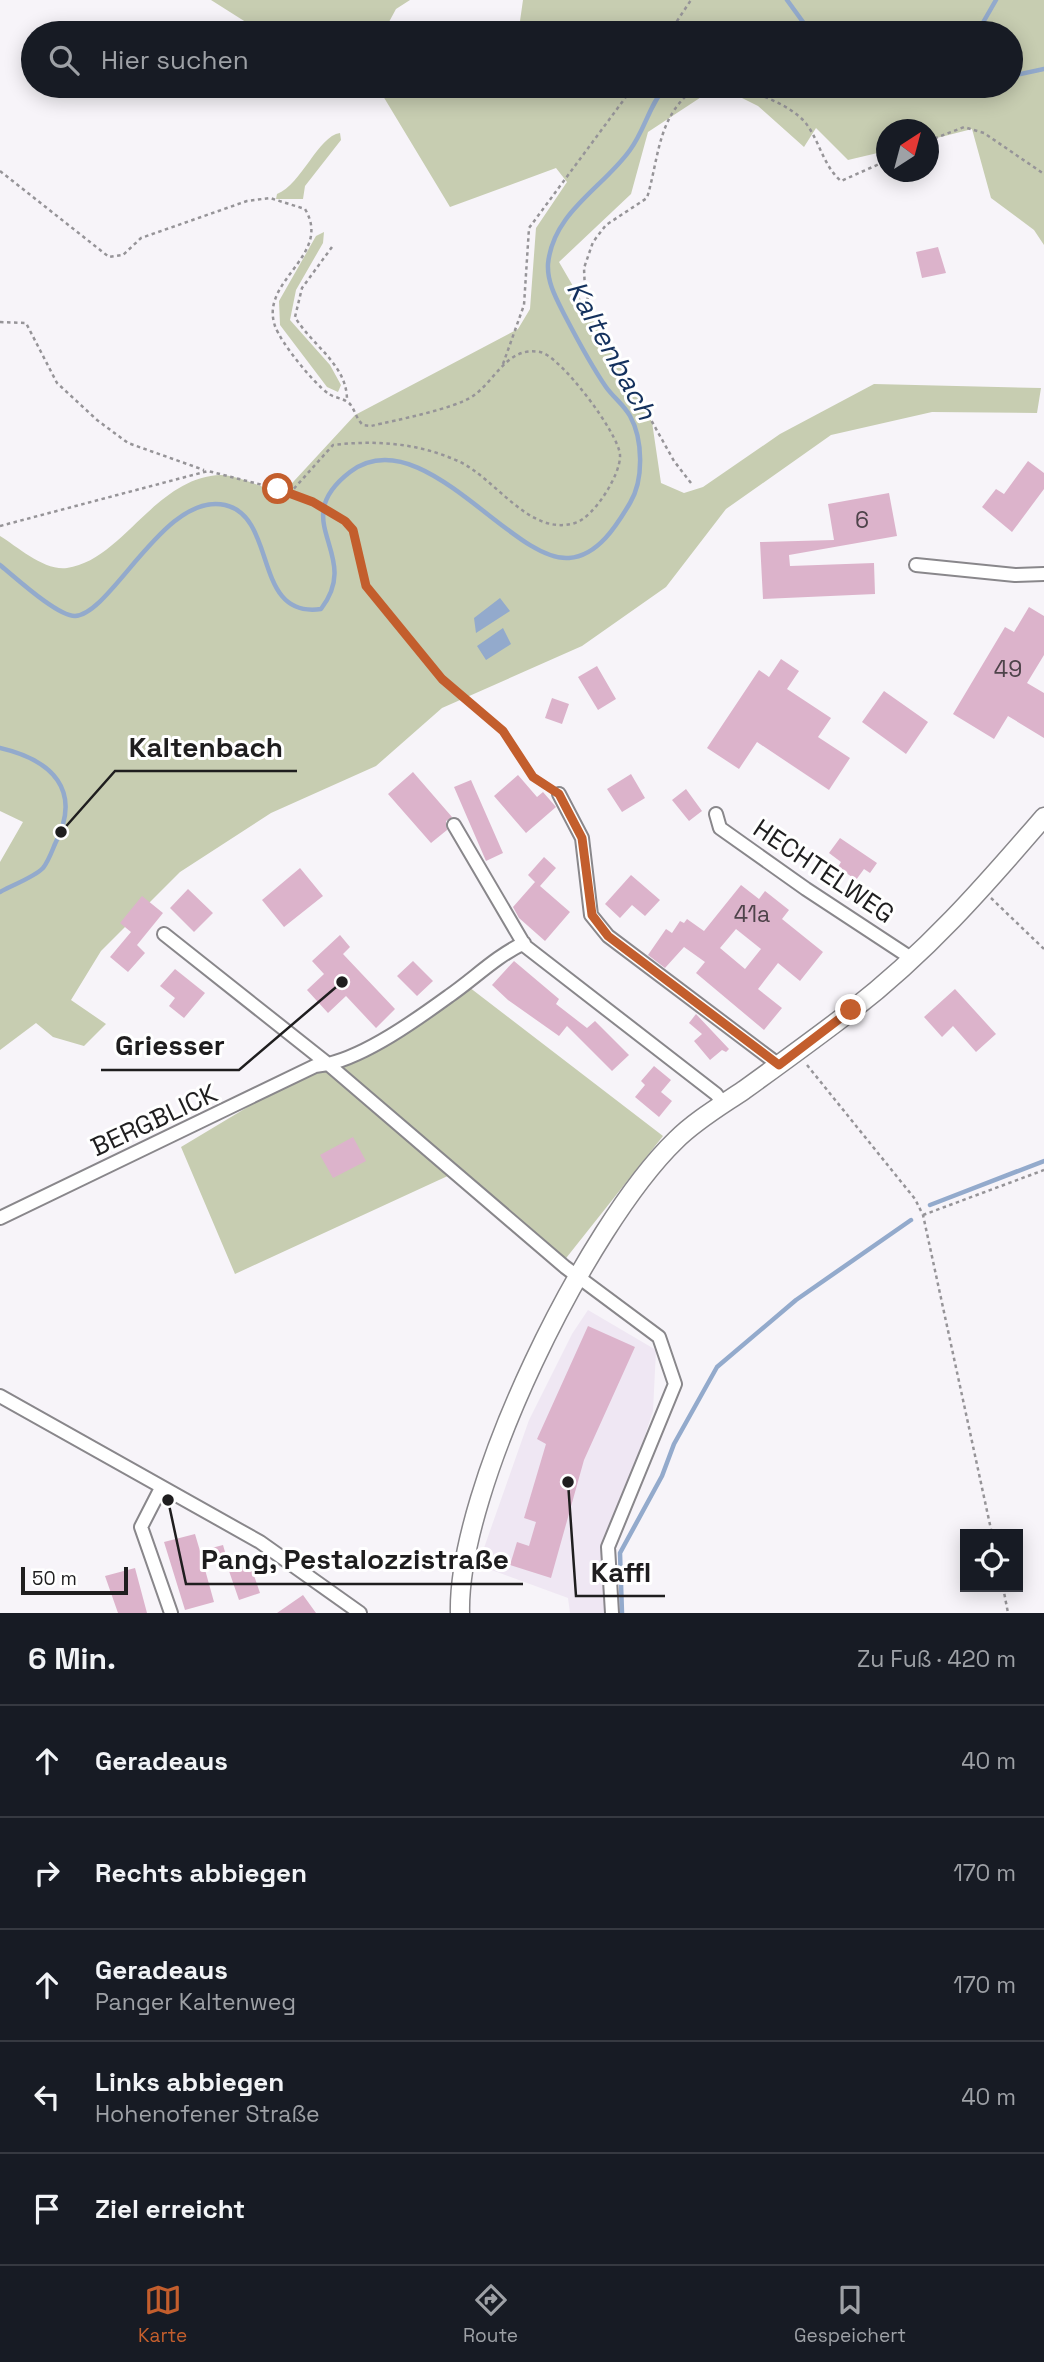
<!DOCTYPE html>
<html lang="de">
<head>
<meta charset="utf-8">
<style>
	body { margin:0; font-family:"Space Grotesk",sans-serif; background:#20242c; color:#f1f3f6 }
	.controls { position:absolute; right:21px; bottom:21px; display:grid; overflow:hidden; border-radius:0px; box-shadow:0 4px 18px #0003 }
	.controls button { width:63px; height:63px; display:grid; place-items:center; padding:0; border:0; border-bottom:2px solid #363941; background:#171b24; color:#f1f3f6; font:35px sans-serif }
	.compass { position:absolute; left:876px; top:119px; width:63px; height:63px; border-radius:50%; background:#171b24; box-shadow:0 4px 18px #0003; rotate:36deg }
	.scale { position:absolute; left:21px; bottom:18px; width:107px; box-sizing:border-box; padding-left:7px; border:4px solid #1f1e1f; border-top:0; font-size:19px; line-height:24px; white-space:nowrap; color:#1f1e1f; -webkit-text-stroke:5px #fff; paint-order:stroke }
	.stop { position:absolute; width:21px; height:21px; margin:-16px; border:5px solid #c35e2d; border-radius:50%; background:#fff }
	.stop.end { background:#c35e2d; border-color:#fff; box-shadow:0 2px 7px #0008 }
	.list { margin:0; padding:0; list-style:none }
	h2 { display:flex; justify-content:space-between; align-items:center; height:91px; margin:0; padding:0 28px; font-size:30px }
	h2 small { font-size:23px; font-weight:400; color:#9ea1a6 }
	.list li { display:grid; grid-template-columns:46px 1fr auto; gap:21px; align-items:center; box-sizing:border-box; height:112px; padding:0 28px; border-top:2px solid #363941 }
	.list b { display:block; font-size:26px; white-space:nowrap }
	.list p { margin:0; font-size:23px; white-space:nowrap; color:#9ea1a6 }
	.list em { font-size:23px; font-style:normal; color:#9ea1a6 }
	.icon { flex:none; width:38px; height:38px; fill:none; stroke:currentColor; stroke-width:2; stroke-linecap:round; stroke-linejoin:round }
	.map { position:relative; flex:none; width:1044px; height:1613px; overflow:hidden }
	.search { position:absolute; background:#171b24; box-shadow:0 4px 18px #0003; left:21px; right:21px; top:21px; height:77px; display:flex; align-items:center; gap:18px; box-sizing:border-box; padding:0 24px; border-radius:38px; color:#9ea1a6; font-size:26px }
	.sheet { height:651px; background:#171b24 }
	nav { display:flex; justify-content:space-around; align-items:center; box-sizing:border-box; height:98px; border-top:2px solid #363941; background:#171b24; font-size:19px; color:#9ea1a6 }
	nav a { display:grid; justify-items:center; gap:4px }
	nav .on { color:#c35e2d }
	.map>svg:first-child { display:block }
	.built { fill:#efe7f3 }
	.green { fill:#c7cdb1 }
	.water { fill:#93aacc }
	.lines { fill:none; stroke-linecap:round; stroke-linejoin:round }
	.stream { stroke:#93aacc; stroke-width:4.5 }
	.building { fill:#dcb3cb; fill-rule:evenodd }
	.minor-casing { stroke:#89878b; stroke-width:16 }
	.secondary-casing { stroke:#89878b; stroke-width:21 }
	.path { stroke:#969498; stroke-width:2.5; stroke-dasharray:3.5 3.5; stroke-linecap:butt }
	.minor { stroke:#fff; stroke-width:12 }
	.secondary { stroke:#fff; stroke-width:18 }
	.route { stroke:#c35e2d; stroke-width:9 }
	.labels { text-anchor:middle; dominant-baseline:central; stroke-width:6; stroke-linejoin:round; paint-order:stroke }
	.number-label { font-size:23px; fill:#4e434a }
	.street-label { font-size:26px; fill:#1f1e1f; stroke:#fff }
	.water-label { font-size:28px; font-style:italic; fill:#14315d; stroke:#fff }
	.leader { fill:none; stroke:#1f1e1f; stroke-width:2.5 }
	.callout-dot { fill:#1f1e1f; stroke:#fff; stroke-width:2.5 }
	.callout-label { font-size:28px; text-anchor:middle; font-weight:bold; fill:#1f1e1f; stroke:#fff; stroke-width:6; stroke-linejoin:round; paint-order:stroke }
</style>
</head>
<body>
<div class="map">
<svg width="1044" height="1613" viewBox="0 0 1044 1613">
	<rect width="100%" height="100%" fill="#f7f4f9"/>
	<path class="built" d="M588,1310L656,1350L653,1411L609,1544L608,1613H570L568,1598L478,1565L529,1420L572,1334Z"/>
	<path class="green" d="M211,0H410L396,9L383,33H263Z
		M523,0H1044V245L1034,230L991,198L972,129L929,140L928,130H886V151L848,160L816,128L804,147L758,106L718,86L648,132L631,194L559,262L652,422L661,483L684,493L703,487L780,434L874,384L1041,388L1037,413L932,412L831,435L726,509L666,587L582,646L442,708L376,766L271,813L180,872L101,951L71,1000L106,1024L84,1046L53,1037L36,1023L0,1050V862L23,822L0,811V536C18,547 44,571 67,568C123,560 155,477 221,475C236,475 267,489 282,494L355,415L518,329L530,309L536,228L567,182L556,168L450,207L377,86H1011V33H509L520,21Z
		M340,133L341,140L305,186L303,199H276L277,194C302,184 318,136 340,133Z
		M324,232L323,243L296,290L290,320L330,365L341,385L338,392L327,387L280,325L279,301L316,236Z
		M465,984L663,1136L559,1267L452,1174L235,1274L181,1147L314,1067L349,1059Z"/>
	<path class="water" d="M500,598L510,611L476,633L474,618Z
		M503,628L511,644L486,660L477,646Z"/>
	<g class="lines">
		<path class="stream" d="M787,0L811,33
			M977,33L996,0
			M1011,76L1044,69
			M809,86L831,89L847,86
			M890,86H899
			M0,565C15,577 57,616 75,616C112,614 165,491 225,505C278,517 252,619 321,609C364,553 285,522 350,472C421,418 512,563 569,558C598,556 617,525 630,503C644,480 643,439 630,416C624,405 613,397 606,387C590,364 577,339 564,314C556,298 547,282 548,264C553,212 603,188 630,150C645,130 649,105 666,86
			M0,748C52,760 83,790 55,844C52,851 48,862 43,868C33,878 12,885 0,892
			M930,1205L1044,1161
			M622,1613L620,1553L662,1476L674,1444L717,1367L796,1300L911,1220"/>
	</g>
	<path class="building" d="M938,247L946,273L922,278L916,252Z
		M1028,461L1044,473V489L1012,532L982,507L996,489L1004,494Z
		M889,493L897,536L789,555L790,566L874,563L875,594L763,599L760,542L834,540L828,504Z
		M1029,607L1044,616V655L1027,683L1044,693V738L1008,716L994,739L953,714L1005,627L1014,632Z
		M781,659L799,671L787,689L831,718L818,737L850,758L829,790L757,742L739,769L707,748L759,670L769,677Z
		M597,666L616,699L598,710L578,677Z
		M884,691L928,722L906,754L862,722Z
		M552,698L569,704L562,724L545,718Z
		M413,772L452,817L446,821L447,830L431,843L388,794Z
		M631,774L645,798L622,812L607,789Z
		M518,775L537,797L543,792L556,807L526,833L494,796Z
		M471,780L503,853L486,861L454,787Z
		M686,789L702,811L689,821L672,800Z
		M840,838L877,863L870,873L864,869L856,880L838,867L841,862L829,853Z
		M544,857L556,868L540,886L570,912L545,941L519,918L513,907L535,882L528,875Z
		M300,868L323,896L284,927L262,900Z
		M631,875L660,900L645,916L632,905L620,918L605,904Z
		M741,885L759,899L765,891L789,910L782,919L823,952L800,981L778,963L758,989L782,1008L764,1030L696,973L705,962L684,947L665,968L648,955L666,929L672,933L680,921L684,923L687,919L704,931ZM736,929L761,949L745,969L720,948Z
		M188,889L213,913L194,932L170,908Z
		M142,896L163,913L137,945L145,953L128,972L110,957L131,932L120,923Z
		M340,935L350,947L343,954L395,1009L376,1028L346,996L328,1013L307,990L324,974L312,961Z
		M413,961L433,981L417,996L397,976Z
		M514,961L559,999L556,1004L587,1028L595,1021L629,1055L612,1071L567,1026L559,1036L508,1000L492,985Z
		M175,969L205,993L184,1018L169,1006L175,998L160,986Z
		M955,989L996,1034L976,1052L953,1026L942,1037L924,1017Z
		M696,1014L729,1049L726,1052L722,1050L710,1060L694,1041L702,1034L689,1023Z
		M654,1066L671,1080L661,1092L672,1101L659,1117L635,1097L645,1085L641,1081Z
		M353,1137L366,1161L333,1178L320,1155Z
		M588,1326L635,1347L584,1460L551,1578L510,1565L517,1542L529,1546L536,1522L524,1518L546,1444L537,1439Z
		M195,1534L200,1551L223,1545L227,1559L204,1566L214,1602L185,1610L164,1542Z
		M250,1564L260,1593L239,1600L229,1571Z
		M135,1568L147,1613H118L105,1576Z
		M303,1595L316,1613H277Z"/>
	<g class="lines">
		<defs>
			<path id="minor" d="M916,565L1015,575L1044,574
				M559,794L582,838L591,915L608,936L779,1065
				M716,814L720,828L806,889L914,960
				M454,825L525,946L716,1094L724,1104
				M164,934L328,1064C367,1055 416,1020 449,996C475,978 495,957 524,943
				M0,1218L315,1066L328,1064L565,1267L659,1337L675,1384L608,1547L612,1613
				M0,1396L260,1542L360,1613
				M161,1488L141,1527L171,1613"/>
			<path id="secondary" d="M460,1613C457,1489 587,1226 676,1140C696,1120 722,1105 744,1090C780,1064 816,1038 851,1011C926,953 983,888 1044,817"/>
		</defs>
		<use href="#minor" class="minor-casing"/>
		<use href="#secondary" class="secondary-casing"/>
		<path class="path" d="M669,33L691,0
			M739,86C759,95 786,103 803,120C819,137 822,165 841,181L886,161
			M928,141L964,127L984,133L1044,174
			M0,171L109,257L123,255L141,238L247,201L270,198L305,209C333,256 259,280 275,326C281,343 314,384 329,394C335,398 343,398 349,403C355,409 356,419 363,425L371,426C396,420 454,409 473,396C496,380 507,346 540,352C561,356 619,434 620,455C621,475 593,518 575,523C529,537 496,478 458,461C418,443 376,440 333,445L290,493
			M332,247L302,288L295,317C312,346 347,364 347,400
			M0,322L26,323L57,383L97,420L128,443L204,470
			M503,364L524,305L529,228L634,86
			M691,483L674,461L594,318L585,291L584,268L593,242L606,225L647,198C660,154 657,115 698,86
			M0,526L208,471L278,489L313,502L336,514L353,530L366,587L441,679L503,731L533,777L549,788
			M991,898L1044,949
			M807,1065L915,1199L923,1215L992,1534
			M923,1215L1044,1170
			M1003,1587L1008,1613"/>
		<use href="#minor" class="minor"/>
		<use href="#secondary" class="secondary"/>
	</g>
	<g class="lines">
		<path class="route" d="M278,489L313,502L345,521L353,530L366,586L442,679L503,731L533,777L559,794L582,838L592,915L608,936L779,1065L851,1010"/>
	</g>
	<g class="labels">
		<g class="number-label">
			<text x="862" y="520">6</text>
			<text x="1008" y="669">49</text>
			<text x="752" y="914">41a</text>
		</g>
		<g class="street-label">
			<text transform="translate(824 871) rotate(34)">HECHTELWEG</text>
			<text transform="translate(154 1120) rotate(-25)">BERGBLICK</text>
		</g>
		<g class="water-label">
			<text transform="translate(612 350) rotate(61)">Kaltenbach</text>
		</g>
	</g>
	<path class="leader" d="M61 832L115 771H297M342 982L239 1070H101M168 1500L186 1584H523M568 1482L576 1596H665"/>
	<g class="callout-dot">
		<circle cx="61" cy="832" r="7"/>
		<circle cx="342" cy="982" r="7"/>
		<circle cx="168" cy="1500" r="7"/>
		<circle cx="568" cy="1482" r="7"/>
	</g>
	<g class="callout-label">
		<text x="206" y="757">Kaltenbach</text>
		<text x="170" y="1055">Griesser</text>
		<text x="355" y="1569">Pang, Pestalozzistraße</text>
		<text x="621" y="1582">Kaffl</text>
	</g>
</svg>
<div class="controls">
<button><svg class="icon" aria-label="locate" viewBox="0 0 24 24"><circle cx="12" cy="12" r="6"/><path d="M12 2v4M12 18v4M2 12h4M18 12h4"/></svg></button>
</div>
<svg class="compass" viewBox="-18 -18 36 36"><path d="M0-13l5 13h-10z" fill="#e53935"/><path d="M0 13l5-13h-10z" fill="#9ea1a6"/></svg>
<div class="scale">50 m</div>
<div class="stop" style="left:278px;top:489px"></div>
<div class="stop end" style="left:851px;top:1010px"></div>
<div class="search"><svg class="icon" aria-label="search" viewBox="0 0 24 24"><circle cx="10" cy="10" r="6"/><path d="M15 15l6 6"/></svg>Hier suchen</div>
</div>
<section class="sheet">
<h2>6 Min.<small>Zu Fuß · 420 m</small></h2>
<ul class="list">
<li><svg class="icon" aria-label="ahead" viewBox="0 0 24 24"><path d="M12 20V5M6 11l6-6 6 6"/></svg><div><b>Geradeaus</b></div><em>40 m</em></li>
<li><svg class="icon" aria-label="right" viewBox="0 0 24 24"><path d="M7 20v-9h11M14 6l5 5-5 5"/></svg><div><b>Rechts abbiegen</b></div><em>170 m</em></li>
<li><svg class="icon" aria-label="ahead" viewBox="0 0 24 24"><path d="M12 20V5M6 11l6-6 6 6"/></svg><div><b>Geradeaus</b><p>Panger Kaltenweg</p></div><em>170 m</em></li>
<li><svg class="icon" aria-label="left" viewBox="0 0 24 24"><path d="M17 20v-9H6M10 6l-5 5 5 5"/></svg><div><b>Links abbiegen</b><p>Hohenofener Straße</p></div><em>40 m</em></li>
<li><svg class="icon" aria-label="arrive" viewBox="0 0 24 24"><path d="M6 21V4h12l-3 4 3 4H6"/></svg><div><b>Ziel erreicht</b></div></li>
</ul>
</section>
<nav>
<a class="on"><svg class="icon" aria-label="map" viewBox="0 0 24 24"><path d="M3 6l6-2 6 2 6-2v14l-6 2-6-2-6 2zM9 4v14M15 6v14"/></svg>Karte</a>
<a><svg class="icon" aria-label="directions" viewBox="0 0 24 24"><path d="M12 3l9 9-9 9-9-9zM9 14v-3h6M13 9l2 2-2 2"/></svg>Route</a>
<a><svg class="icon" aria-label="saved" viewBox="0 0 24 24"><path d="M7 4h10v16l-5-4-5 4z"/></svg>Gespeichert</a>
</nav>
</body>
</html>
